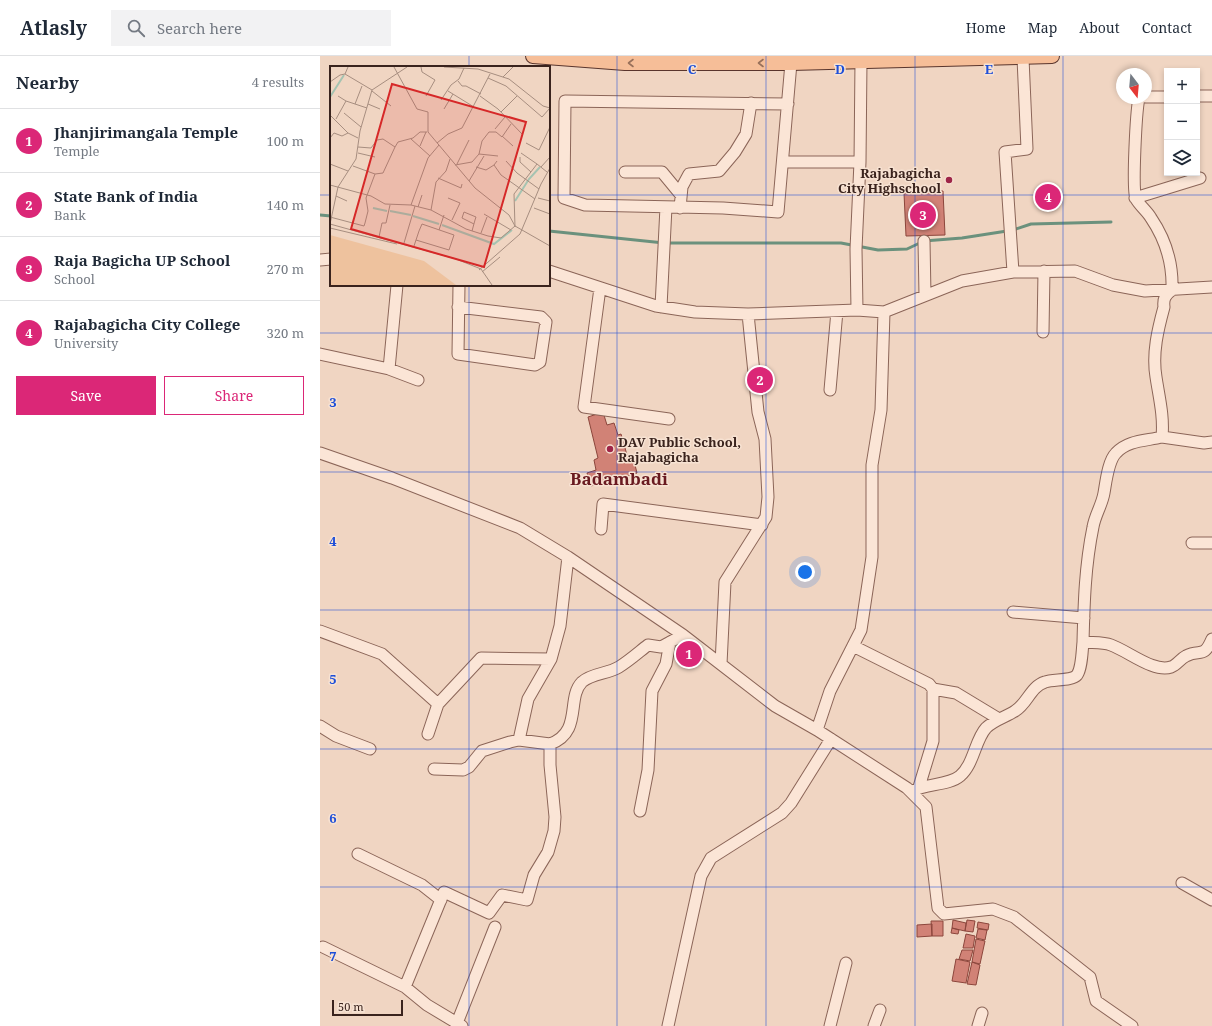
<!DOCTYPE html>
<html lang="en">
<head>
<meta charset="utf-8">
<style>
	body { margin:0; font-family:"Noto Serif",serif; background:#f2f2f3; color:#1f2937 }
	.controls { position:absolute; right:12px; top:12px; display:grid; overflow:hidden; border-radius:0px; box-shadow:0 2px 6px #0003 }
	.controls button { width:36px; height:36px; display:grid; place-items:center; padding:0; border:0; border-bottom:1px solid #e0e1e3; background:#fff; color:#1f2937; font:20px sans-serif }
	.compass { position:absolute; left:796px; top:12px; width:36px; height:36px; border-radius:50%; background:#fff; box-shadow:0 2px 6px #0003; rotate:164deg }
	.scale { position:absolute; left:12px; bottom:10px; width:71px; box-sizing:border-box; padding-left:4px; border:2px solid #3a231d; border-top:0; font-size:11px; line-height:14px; white-space:nowrap; color:#3a231d; -webkit-text-stroke:3px #f7e2d2; paint-order:stroke }
	.you { position:absolute; left:485px; top:516px; width:14px; height:14px; margin:-10px; border:3px solid #fff; border-radius:50%; background:#1a73e8; box-shadow:0 0 0 6px #1a73e833 }
	.badge { display:grid; place-items:center; width:26px; height:26px; border-radius:50%; background:#db2777; color:#fff; font-size:13px; font-weight:700 }
	.pin { position:absolute; translate:-50% -50%; border:2px solid #fff; box-shadow:0 1px 4px #0006 }
	.list { margin:0; padding:0; list-style:none }
	h2 { display:flex; justify-content:space-between; align-items:center; height:52px; margin:0; padding:0 16px; font-size:17px }
	h2 small { font-size:13px; font-weight:400; color:#747a83 }
	.list li { display:grid; grid-template-columns:26px 1fr auto; gap:12px; align-items:center; box-sizing:border-box; height:64px; padding:0 16px; border-top:1px solid #e0e1e3 }
	.list b { display:block; font-size:15px; white-space:nowrap }
	.list p { margin:0; font-size:13px; white-space:nowrap; color:#747a83 }
	.list em { font-size:13px; font-style:normal; color:#747a83 }
	.actions { display:flex; gap:8px; padding:12px 16px }
	.actions a { flex:1; padding:9px 0; border:1px solid #db2777; border-radius:0px; text-align:center; font-size:14px; color:#db2777 }
	.actions .main { background:#db2777; color:#fff }
	.icon { flex:none; width:22px; height:22px; fill:none; stroke:currentColor; stroke-width:2; stroke-linecap:round; stroke-linejoin:round }
	.map { position:relative; flex:none; width:892px; height:970px; overflow:hidden }
	header { display:flex; align-items:center; gap:24px; box-sizing:border-box; height:56px; padding:0 20px; background:#fff; border-bottom:1px solid #e0e1e3 }
	header strong { font-size:19px }
	nav { display:flex; gap:22px; margin-inline-start:auto; font-size:14px }
	.search { width:280px; height:36px; background:#f2f2f3; display:flex; align-items:center; gap:10px; box-sizing:border-box; padding:0 14px; border-radius:0px; color:#747a83; font-size:15px }
	main { display:flex }
	aside { flex:1; background:#fff }
	.map>svg:first-child { display:block }
	.lines { fill:none; stroke-linecap:round; stroke-linejoin:round }
	.stream { stroke:#6b917d; stroke-width:3 }
	.building { fill:#d18276; stroke:#8c463c }
	.minor-casing { stroke:#8b6558; stroke-width:13 }
	.major-casing { stroke:#59352d; stroke-width:16 }
	.minor { stroke:#fbe5d6; stroke-width:11 }
	.major { stroke:#f6be98; stroke-width:14 }
	.oneway { stroke:#98705a }
	.grid { fill:none; stroke:#1d4ed8; stroke-width:1; stroke-opacity:0.55 }
	.poi-dot { fill:#9e2548; stroke:#f7e2d2; stroke-width:1.5 }
	.labels { text-anchor:middle; dominant-baseline:central; stroke-width:3; stroke-linejoin:round; paint-order:stroke }
	.poi-label { font-size:13px; font-weight:bold; fill:#3a231d; stroke:#f7e2d2; text-anchor:end }
	.district-label { font-size:17px; font-weight:bold; fill:#691a20; stroke:#f7e2d2 }
	.inset-river { fill:none; stroke:#a5c3b1; stroke-width:2 }
	.inset-road { fill:none; stroke:#a78e80; stroke-width:1 }
	.view { fill:#d62828; fill-opacity:0.15; stroke:#d62828; stroke-width:2 }
	.inset-edge { fill:none; stroke:#3a231d; stroke-width:2 }
	.grid-label { font-size:13px; text-anchor:middle; font-weight:bold; fill:#1d4ed8; stroke:#f7e2d2; stroke-width:3; stroke-linejoin:round; paint-order:stroke }
</style>
</head>
<body>
<header>
<strong>Atlasly</strong>
<div class="search"><svg class="icon" aria-label="search" viewBox="0 0 24 24"><circle cx="10" cy="10" r="6"/><path d="M15 15l6 6"/></svg>Search here</div>
<nav><a>Home</a><a>Map</a><a>About</a><a>Contact</a></nav>
</header>
<main>
<aside>
<h2>Nearby<small>4 results</small></h2>
<ul class="list">
<li><span class="badge">1</span><div><b>Jhanjirimangala Temple</b><p>Temple</p></div><em>100 m</em></li>
<li><span class="badge">2</span><div><b>State Bank of India</b><p>Bank</p></div><em>140 m</em></li>
<li><span class="badge">3</span><div><b>Raja Bagicha UP School</b><p>School</p></div><em>270 m</em></li>
<li><span class="badge">4</span><div><b>Rajabagicha City College</b><p>University</p></div><em>320 m</em></li>
</ul>
<div class="actions"><a class="main">Save</a><a>Share</a></div>
</aside>
<div class="map">
<svg width="892" height="970" viewBox="0 0 892 970">
	<rect width="100%" height="100%" fill="#f0d5c2"/>
	<g class="lines">
		<path class="stream" d="M0,159L11,160
			M693,174L711,168L791,166
			M229,175L344,187H521L558,194L587,193L604,185L642,182L687,175"/>
	</g>
	<path class="building" d="M623,135L625,179L586,180L584,137Z
		M283,356L287,369L294,367L298,379L301,378L309,406L314,405L317,417L271,430L267,417L276,414L274,404L278,402L268,361Z
		M633,864L646,867L645,875L632,872Z
		M647,864L655,865L653,876L645,875Z
		M611,865H623V880H612Z
		M658,866L669,868L668,874L657,872Z
		M612,868V880L597,881V869Z
		M632,872L639,874L638,878L631,877Z
		M658,873L667,874L665,884L656,882Z
		M646,878L655,880L653,892H643Z
		M656,883L665,885L660,908L652,906Z
		M642,894H653L650,905L639,903Z
		M636,903L650,906L646,927L632,925Z
		M652,906L660,909L656,929L647,928Z"/>
	<g class="lines">
		<defs>
			<path id="minor" d="M877,40H892
				M826,41H847
				M819,42C816,56 812,133 816,143C820,150 827,155 831,162C846,184 853,207 852,234C845,239 843,243 844,251C838,273 832,297 836,321C839,341 844,360 842,381L884,387L892,386
				M468,48L245,45L244,142L265,149L403,152L458,156L471,7
				M464,106H540
				M305,116H342L361,139
				M815,142L880,122
				M360,152L362,131L369,118L399,115L415,96L426,78L431,47
				M604,185L605,239
				M0,204L11,203
				M229,215L336,250L375,256L428,258L537,254L564,256L642,225L693,216L755,215L793,229L825,235L892,231
				M693,216L685,96L707,93L703,2
				M280,232L264,351L349,363
				M138,251L221,261L226,266L220,306L215,309L138,298L139,229
				M341,251L346,151
				M537,254L536,193L540,106L541,5
				M723,276L724,215
				M0,298L69,313L98,324
				M69,313L77,229
				M510,334L517,255
				M0,397L72,422L200,472L248,501L363,579L455,650L497,674L587,732L606,751L618,852L624,858L673,853L694,861L770,921L776,945L812,970
				M281,473L283,448L442,469
				M872,487H892
				M693,556L764,562
				M0,575L62,598L118,648L108,678
				M763,586C764,547 765,510 773,471C775,459 782,449 784,437C786,426 788,405 796,397C808,384 826,385 842,381
				M533,590L609,628L613,633L636,637L679,663
				M401,608L405,526L446,461L448,441L445,383L438,356L428,258
				M118,648L161,602L231,603
				M0,670L16,680L50,693
				M497,674L510,635L541,574L552,501V409L561,354L564,256
				M199,684L208,643L231,603L240,570L248,501
				M114,713L143,714L149,711L162,695L190,686L199,684L230,688
				M599,731L613,685V633
				M591,736C605,727 628,730 640,720C654,708 655,684 666,672C674,664 686,661 695,655C708,647 710,631 725,626C733,623 752,625 757,619C762,612 762,595 763,586C772,587 783,586 791,589C808,595 834,617 851,611C857,609 860,603 866,600C880,592 883,604 892,583
				M320,755L328,714L332,635L346,608L350,586
				M38,798L102,829L121,844
				M862,827L892,844
				M3,891L85,931L107,949L142,970
				M85,931L124,836L169,857L182,839L207,844L214,819L228,796L234,775L235,761L230,709V688C263,676 246,642 262,626C272,617 288,618 299,611C309,605 319,596 328,589L341,591L363,579
				M137,967L175,871
				M348,970L381,820L391,802L462,757L471,747L511,683
				M510,970L526,907
				M554,970L560,954
				M658,970L662,957"/>
			<path id="major" d="M213,0L305,7H471L732,0"/>
		</defs>
		<use href="#minor" class="minor-casing"/>
		<use href="#major" class="major-casing"/>
		<use href="#minor" class="minor"/>
		<use href="#major" class="major"/>
	</g>
	<defs><path id="oneway-chevron" d="M-2-3.5L2.5 0L-2 3.5" fill="none" stroke-width="1.6" stroke-linecap="round" stroke-linejoin="round"/></defs>
	<g class="oneway">
		<use href="#oneway-chevron" transform="translate(311 7) rotate(-180)"/>
		<use href="#oneway-chevron" transform="translate(441 7) rotate(-180)"/>
	</g>
	<path class="grid" d="M149,0V11M297,0V970M446,0V970M595,0V970M743,0V970M0,139H11M229,139H892M149,229V970M0,277H892M0,416H892M0,554H892M0,693H892M0,831H892"/>
	<g class="poi-dot">
		<circle cx="629" cy="124" r="4"/>
		<circle cx="290" cy="393" r="4"/>
	</g>
	<g class="labels">
		<g class="poi-label">
			<text x="621" y="117">Rajabagicha<tspan x="621" dy="15">City Highschool</tspan></text>
			<text x="298" y="386" text-anchor="start">DAV Public School,<tspan x="298" dy="15">Rajabagicha</tspan></text>
		</g>
		<g class="district-label">
			<text x="299" y="422">Badambadi</text>
		</g>
	</g>
	<g transform="translate(10 10)">
		<rect width="220" height="220" fill="#f0d5c2"/>
		<path d="M0,169L94,195L126,219H0Z" fill="#eec29e"/>
		<path class="inset-river" d="M0,31L14,9M185,135L199,113L210,101M43,142L57,145M60,145L81,149M83,150L109,158M112,159L164,178L182,164"/>
		<path class="inset-road" d="M64,1L87,43L98,46V66L145,122L179,149L185,160M91,1L92,6L105,14L96,30M114,1L148,3L179,13L213,40L220,42M15,8L42,24M173,11L183,1M158,12L176,20L212,51L220,42M128,15L132,20H136L151,28M0,16L10,9L15,8L18,1M42,25L61,40M118,25L144,41M150,30L168,43L192,68M111,34L121,19L129,13L134,2M16,35L37,42M25,38L32,20M38,38L50,43M114,43L123,28M171,46L187,30M14,47L31,61M1,50L18,67M6,53L16,35L8,30M165,63L175,51M172,70L183,80M0,72L4,67L12,70L18,67L28,72M81,73L100,90M107,77L118,68L132,62L160,8M196,77L209,84L220,61M90,80L96,66M28,81L41,82L47,74L53,73L65,81L68,76L83,72L90,66H97M28,87L45,91M191,87L207,98M149,88L168,90M190,91V96L201,106M167,95L164,99L171,109L205,133M176,95L187,107L209,123M0,98L18,105M127,98L139,74M125,99L142,96L149,88L152,75L159,66H166L172,71L181,58M146,101L156,104L164,99M211,101L220,91M45,108L53,107L65,81M108,112L131,122L132,118M139,115L154,90M0,119L41,130L55,138L81,139L101,144L136,163L158,170L171,172L185,160L220,180M6,130L17,135M118,132L130,137L122,154M208,132L220,135M81,139L98,92L109,79M88,141L92,129M204,142L220,148M101,144L106,116L116,105L120,93M154,148L181,164M0,151L34,160L35,157L38,145L36,132L45,108L23,100M0,158L8,121L26,93L30,65L42,24L77,1M0,158L126,193L151,203L162,219M185,161L184,128L207,98L217,106M0,162L67,178M109,164L114,149M142,165L145,154L146,151L134,146L132,152L144,158M151,167L157,151M49,171L52,157H56L60,139M74,177L85,140M84,180L89,165L92,158L124,169L119,184L86,174M149,204L190,168L211,118L220,102M152,206L170,191"/>
		<path class="view" d="M62,18L196,56L154,201L21,163Z"/>
		<rect width="220" height="220" class="inset-edge"/>
	</g>
	<g class="grid-label">
		<text x="372" y="18">C</text>
		<text x="520" y="18">D</text>
		<text x="669" y="18">E</text>
		<text x="13" y="351">3</text>
		<text x="13" y="490">4</text>
		<text x="13" y="628">5</text>
		<text x="13" y="767">6</text>
		<text x="13" y="905">7</text>
	</g>
</svg>
<div class="controls">
<button>+</button>
<button>−</button>
<button><svg class="icon" aria-label="layers" viewBox="0 0 24 24"><path d="M12 4l9 5-9 5-9-5zM3 14l9 5 9-5"/></svg></button>
</div>
<svg class="compass" viewBox="-18 -18 36 36"><path d="M0-13l5 13h-10z" fill="#e53935"/><path d="M0 13l5-13h-10z" fill="#747a83"/></svg>
<div class="scale">50 m</div>
<div class="you"></div>
<div class="pin badge" style="left:369px;top:598px">1</div>
<div class="pin badge" style="left:440px;top:324px">2</div>
<div class="pin badge" style="left:603px;top:159px">3</div>
<div class="pin badge" style="left:728px;top:141px">4</div>
</div>
</main>
</body>
</html>
